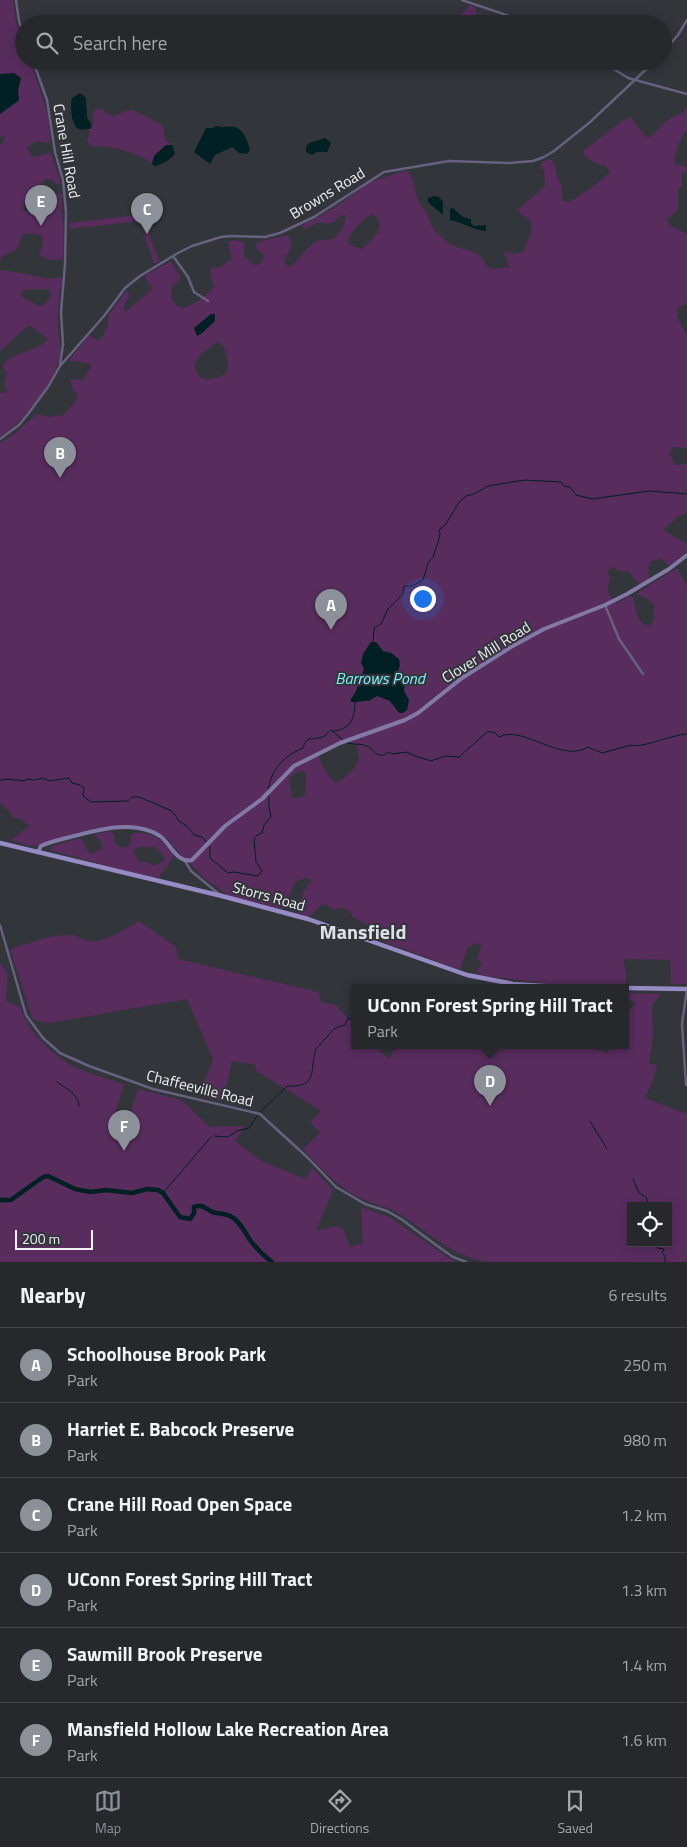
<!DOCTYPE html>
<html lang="en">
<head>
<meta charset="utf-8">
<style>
	body { margin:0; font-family:"Titillium Web",sans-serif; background:#323438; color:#f1f3f6 }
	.controls { position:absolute; right:15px; bottom:15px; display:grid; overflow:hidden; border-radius:0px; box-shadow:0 2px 12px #0003 }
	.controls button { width:45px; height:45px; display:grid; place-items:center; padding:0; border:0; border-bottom:1px solid #424448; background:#26282c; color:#f1f3f6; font:25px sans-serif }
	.scale { position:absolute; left:15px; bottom:12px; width:78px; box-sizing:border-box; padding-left:5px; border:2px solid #eff1f4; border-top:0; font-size:14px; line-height:18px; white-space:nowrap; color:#eff1f4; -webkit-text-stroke:4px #32353a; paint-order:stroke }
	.you { position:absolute; left:422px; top:598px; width:18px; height:18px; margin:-12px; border:4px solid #fff; border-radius:50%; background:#1a73e8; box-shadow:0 0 0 8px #1a73e833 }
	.badge { display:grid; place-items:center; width:32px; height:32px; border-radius:50%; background:#8c9099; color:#fff; font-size:16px; font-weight:700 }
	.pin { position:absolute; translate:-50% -41px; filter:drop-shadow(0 1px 2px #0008) }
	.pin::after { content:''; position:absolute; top:26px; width:18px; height:15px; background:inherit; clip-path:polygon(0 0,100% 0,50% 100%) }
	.popup { position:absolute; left:351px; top:984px; width:278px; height:65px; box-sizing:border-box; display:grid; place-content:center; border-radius:0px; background:#26282c; filter:drop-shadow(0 1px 4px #0005); font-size:16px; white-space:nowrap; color:#a4a6a9 }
	.popup b { font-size:19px; color:#f1f3f6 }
	.popup::after { content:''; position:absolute; left:50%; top:100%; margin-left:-10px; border:10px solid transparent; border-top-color:#26282c }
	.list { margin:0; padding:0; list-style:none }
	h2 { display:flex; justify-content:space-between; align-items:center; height:65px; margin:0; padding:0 20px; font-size:21px }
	h2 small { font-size:16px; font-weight:400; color:#a4a6a9 }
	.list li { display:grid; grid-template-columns:32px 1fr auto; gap:15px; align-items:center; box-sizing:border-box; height:75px; padding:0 20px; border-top:1px solid #424448 }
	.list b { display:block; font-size:19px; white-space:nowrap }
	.list p { margin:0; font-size:16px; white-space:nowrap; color:#a4a6a9 }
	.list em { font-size:16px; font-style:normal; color:#a4a6a9 }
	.icon { flex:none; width:28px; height:28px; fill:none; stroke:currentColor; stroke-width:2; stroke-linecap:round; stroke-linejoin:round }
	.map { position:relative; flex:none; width:687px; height:1262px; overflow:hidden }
	.search { position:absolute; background:#26282c; box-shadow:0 2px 12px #0003; left:15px; right:15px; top:15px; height:55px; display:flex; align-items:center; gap:12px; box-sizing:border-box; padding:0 18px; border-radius:28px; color:#a4a6a9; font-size:19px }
	.sheet { height:515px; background:#26282c }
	nav { display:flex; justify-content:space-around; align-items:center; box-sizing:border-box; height:70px; border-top:1px solid #424448; background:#26282c; font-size:14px; color:#a4a6a9 }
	nav a { display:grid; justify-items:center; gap:2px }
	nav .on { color:#8c9099 }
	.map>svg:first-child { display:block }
	.green { fill:#582d5e; fill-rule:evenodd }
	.water { fill:#002023 }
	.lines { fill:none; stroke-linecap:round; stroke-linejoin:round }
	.stream { stroke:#002023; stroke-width:1 }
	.river { stroke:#002023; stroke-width:4.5 }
	.street { stroke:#66617e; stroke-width:2.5 }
	.secondary { stroke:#8279a7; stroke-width:4 }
	.primary { stroke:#978bc6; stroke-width:4.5 }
	.labels { text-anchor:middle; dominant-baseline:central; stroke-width:4; stroke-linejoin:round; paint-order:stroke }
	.street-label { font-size:15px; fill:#eff1f4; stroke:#32353a }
	.water-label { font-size:16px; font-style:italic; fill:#7cf0fa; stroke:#32353a }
	.district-label { font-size:20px; font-weight:bold; fill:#dde0e6; stroke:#32353a }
</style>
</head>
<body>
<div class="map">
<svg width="687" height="1262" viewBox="0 0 687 1262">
	<rect width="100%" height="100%" fill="#32353a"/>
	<path class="green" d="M0,0H13L16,23L24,44V61H30C39,88 51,115 50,143L36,141L27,147L32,157L51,153L61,183L57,185L53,181L46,179L40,184L39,193C30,195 24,200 23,210C31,216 42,213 49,207V193L62,194L61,211L63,222V257L61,260H52L41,256L39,253L43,247L42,236L37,234L24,233L16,250L2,256L0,262V144L3,143L5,138L0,135V114L19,101L18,90L21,78L14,73L0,74Z
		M470,5L476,8L477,24H444L463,13Z
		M687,106V130C681,136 673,155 675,164L687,167V172L682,174V185L678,190V209L667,220L669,225L687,234V303L678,308L677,317L687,335V448L673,447L670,453L675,465L687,464V513L677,517L663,530L687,544V552L669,566L662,559C646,560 648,567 649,579L639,584L628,571H619L614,567H611L607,573L610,577C607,589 606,595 617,603L629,596L633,597C636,608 635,623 650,626L654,620L653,611L655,606L646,598L638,595L639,592L677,568L687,586V984H671L670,960L624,959C624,968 628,977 625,984L615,985L552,984L485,976L477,973L478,968L482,964L477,958L482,945L477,943L468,947L460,969H458L368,936V925L353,917L348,909L340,908L333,910L325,904L321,905L309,917L298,913L297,910L304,891L312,880L305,878L296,881L283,909L231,897L205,879L185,858C174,853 173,837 154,831C120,821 92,828 59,838C53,840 38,847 33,846C26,846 18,842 11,840L30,826L19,818H13L10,812L0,803V443L16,433L36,414L50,417L64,415L76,400L78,395L74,391L70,380L73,379L83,380L91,367L90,364L77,361L71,362L70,359L89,335L98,341C105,336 109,324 108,316L126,292L128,291L129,296L123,308L125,312L152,290L151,285L146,280V275L171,261L181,278L172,287L171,299C174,302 179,309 184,308C191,307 211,292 214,286L211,278L210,269L213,267L219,268L232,259L229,249V242L232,240L243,242L245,245L244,256L251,263L255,265L260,264L264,256L262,253L255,248L258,242L288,235L292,244L284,262L287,266L290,267C299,259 306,249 315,242C320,238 325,242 330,240C338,237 347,224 345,215H342L333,222L328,224L318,222L306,229L302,226L337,206L370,182L404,171H408C414,180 415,190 418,200C419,204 422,206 424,209C429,215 430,224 434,230C436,232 446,240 448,243C457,251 481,247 486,266L492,269L510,267L507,264L508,259L503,253L506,252L513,254L524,252C526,238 535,236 530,220L521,214L518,210L545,186L544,170L541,168V163L550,159L554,162L557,176L562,187V199L568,203L594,186L610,172L606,166L595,163L584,155V150C599,141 613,125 630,117L646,137H651L670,118L682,114ZM372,214C391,224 371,242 361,249L352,246L348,243C350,233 363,218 372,214ZM217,342L221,343C227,350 229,364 227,373C221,377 205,383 199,376C197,374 196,368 194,365L202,353ZM346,739L357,746L359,759C356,767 344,781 335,783C328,774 319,764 318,752ZM300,771H303L306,774L305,795C301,798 296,799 292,797L289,780L294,774Z
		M97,109H102L107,114L115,116L124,111L133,110L159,123L163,126L165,139L172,145C162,145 153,155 152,164C142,154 106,143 92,147L87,141L90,132L88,129L91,128L94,121L93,113Z
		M146,214L151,240L159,261L154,264L140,221L69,229V223Z
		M0,270L27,274L49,279L60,277L62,280C59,296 57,314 58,330C59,338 60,346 60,353C57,382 23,422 0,437V393H5L7,390L4,384L7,373L2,367C9,352 36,353 48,339L29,325L0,351ZM32,289H48L51,293L50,298L43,306L36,305L22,297L23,290Z
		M111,831L114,835L115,843L122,848L130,845L131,835C144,827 171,843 174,856L159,877H155L122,870L50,850L52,846L81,838L89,852L92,854L101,849L103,847L100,840L95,836V834ZM140,847H155L163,855L165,859L156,866L147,862H139L134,852V850Z
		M139,921L176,947L178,959L318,992L322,1003L334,1004L355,1025V1045H374L389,1059L396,1045H579L578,1047L594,1049L608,1053L611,1045H625V1017L636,1002L625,999V993L661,994L652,1005L653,1034L649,1064L657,1065L652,1083L645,1098L687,1114V1262H488C449,1256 427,1229 394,1211C385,1206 374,1205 365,1200C339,1189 322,1169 303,1149L320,1133L310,1122L321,1111L255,1070L256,1065L232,1061L223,1101L199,1096L213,1059L187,999L49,1023L33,1020L10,949C28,944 51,934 70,935C77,935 82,940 89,941C103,943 127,929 139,921ZM631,1206H668V1243H631Z
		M0,963L8,973L6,1001L21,1008C29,1035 55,1057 79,1069C94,1075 109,1079 124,1084L113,1120L127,1124L138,1089L181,1100L210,1127L245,1126L235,1141L261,1161L305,1179L312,1168L333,1190L316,1231L338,1226L344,1230L350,1247L363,1243L361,1207L389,1217L455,1262H0Z"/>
	<path class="water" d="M14,73L21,78L18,90L19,100L0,114V74Z
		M80,93L86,98L87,117L92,126L90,129C86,129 81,131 77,128C71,122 70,106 72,98Z
		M217,126C223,128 228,126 234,127C244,129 248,142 250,150L247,154L239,153L232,147L215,155L210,164L194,152L206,128H212Z
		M325,138L331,143L327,152H317L312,155L306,152V147L309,143Z
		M166,145H172L175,154C169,160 162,165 154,166L152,164L154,156Z
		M434,196L439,197L443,202V215L428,202V198Z
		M453,208L463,217L471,219V223L474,226L486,225V231C473,230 462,222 450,220V209Z
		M211,314H215V321L201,334L197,336L194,328Z
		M371,642H376L383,651L391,653L399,659L400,665L397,675L405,683L404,691L409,700L407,710L403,713H399L390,701L377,696L369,701C361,700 355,704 350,701L356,691L364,669L361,663L363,654Z"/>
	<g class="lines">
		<path class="stream" d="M373,643L374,628L381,624L388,609L403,594L404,586H412L423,580L428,563L433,557L438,543L440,534L439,530L446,524L459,502L466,496L474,494L488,486L525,480L561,482L564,486L570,487L576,495L592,499L649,491L687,494
			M333,731C351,730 355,717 355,702
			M347,743C363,746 364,741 378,755H384L389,752L392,754L407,752C415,757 423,758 431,761L445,756L459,757L487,732H494L499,737C522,724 562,764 588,747L602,753L631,745C640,749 674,734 687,734
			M0,780L8,779L24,781L27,779L34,780L43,778L49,781L69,778L72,783L80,785L84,788L83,796L91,802L128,801L132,797H139L172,811L179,821L187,826L194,835L202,837L206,842
			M268,792C270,770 284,756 303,748C307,734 312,741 322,737C327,736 327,732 331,730L343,740
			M210,847V858L228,873L234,872L258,876L262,871L256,862L254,839L257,835L262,833L264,825L271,817L269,807V796
			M57,1082C66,1089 79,1094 79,1106
			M260,1112L287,1086C320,1088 309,1068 316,1049C317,1048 333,1030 334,1029C337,1027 342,1026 345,1025L348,1018L355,1020
			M590,1121L607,1149
			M214,1136L228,1137L237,1131L249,1128L257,1116
			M633,1179L639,1193L646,1197L649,1206
			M163,1193L211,1137
			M655,1243L657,1248L664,1249L662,1253L665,1256V1262"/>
		<path class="river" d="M0,1200H11L15,1197L43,1177L48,1176L75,1189L91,1192L106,1190L132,1193L147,1189L158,1190L163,1193L180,1217L190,1219L194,1213V1207C203,1204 205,1208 212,1212C218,1214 225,1213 230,1216C239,1220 245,1232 250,1240C256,1248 264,1256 272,1262"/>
		<path class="street" d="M16,0L19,21L24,37
			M462,0L533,24
			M663,52L678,35L687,20
			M33,61L47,100L55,152L63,180L66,212L65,264L61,312L63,344L60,365
			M601,61L628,78L687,94
			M173,256L188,277L194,292L208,301
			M0,439L19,425L28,414L48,387L60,366L104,316L125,288L140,276L178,253L192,246L221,237L231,236L265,237L280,233L314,217L384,172L449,161L509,163L533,161L544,157L554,151L589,123L655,61
			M605,605L619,639L643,674
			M185,861L191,871L219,894
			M0,925L26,1015L43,1038L60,1053L89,1066L153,1089L260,1114L308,1158L336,1187L365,1204L387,1211L401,1219L436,1245L453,1257L466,1262
			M686,1085L682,1024L687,989"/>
		<path class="secondary" d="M38,852L41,846C51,841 63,839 74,836C98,830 125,822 150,831C153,832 157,834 160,836C171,844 177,864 192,860L225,826L262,799L294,766L340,743L405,720L418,713L462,678L511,647L544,629L605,605L627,594L669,569L687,555"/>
		<path class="primary" d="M0,843L222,896L308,919L467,975L513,984L559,987
			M625,988L687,989"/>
	</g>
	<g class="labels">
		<g class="street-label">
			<text transform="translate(67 151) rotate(80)">Crane Hill Road</text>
			<text transform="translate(327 193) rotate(-31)">Browns Road</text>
			<text transform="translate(486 652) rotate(-32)">Clover Mill Road</text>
			<text transform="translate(269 896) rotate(15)">Storrs Road</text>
			<text transform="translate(200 1088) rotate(14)">Chaffeeville Road</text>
		</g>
		<g class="water-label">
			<text x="380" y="678">Barrows Pond</text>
		</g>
		<g class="district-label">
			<text x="363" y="931">Mansfield</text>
		</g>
	</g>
</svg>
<div class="controls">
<button><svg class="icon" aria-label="locate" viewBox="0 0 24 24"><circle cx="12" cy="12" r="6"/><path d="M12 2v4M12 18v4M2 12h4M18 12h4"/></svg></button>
</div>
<div class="scale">200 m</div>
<div class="you"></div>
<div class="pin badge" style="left:331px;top:630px">A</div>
<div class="pin badge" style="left:60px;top:478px">B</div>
<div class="pin badge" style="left:147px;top:234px">C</div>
<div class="pin badge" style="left:490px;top:1106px">D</div>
<div class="popup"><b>UConn Forest Spring Hill Tract</b>Park</div>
<div class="pin badge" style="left:41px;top:226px">E</div>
<div class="pin badge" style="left:124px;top:1151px">F</div>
<div class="search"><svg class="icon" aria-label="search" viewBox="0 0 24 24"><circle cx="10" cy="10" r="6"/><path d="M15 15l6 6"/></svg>Search here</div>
</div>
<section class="sheet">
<h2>Nearby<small>6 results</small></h2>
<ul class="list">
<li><span class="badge">A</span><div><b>Schoolhouse Brook Park</b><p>Park</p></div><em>250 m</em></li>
<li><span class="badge">B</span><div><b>Harriet E. Babcock Preserve</b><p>Park</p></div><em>980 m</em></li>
<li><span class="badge">C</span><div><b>Crane Hill Road Open Space</b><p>Park</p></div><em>1.2 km</em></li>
<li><span class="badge">D</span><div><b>UConn Forest Spring Hill Tract</b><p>Park</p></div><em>1.3 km</em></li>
<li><span class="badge">E</span><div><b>Sawmill Brook Preserve</b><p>Park</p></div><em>1.4 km</em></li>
<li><span class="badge">F</span><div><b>Mansfield Hollow Lake Recreation Area</b><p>Park</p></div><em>1.6 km</em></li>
</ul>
</section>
<nav>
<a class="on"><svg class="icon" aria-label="map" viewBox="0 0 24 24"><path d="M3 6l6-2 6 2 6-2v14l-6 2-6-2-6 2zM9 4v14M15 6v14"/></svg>Map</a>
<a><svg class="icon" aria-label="directions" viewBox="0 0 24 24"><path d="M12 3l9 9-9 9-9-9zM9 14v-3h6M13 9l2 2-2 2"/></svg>Directions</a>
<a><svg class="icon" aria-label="saved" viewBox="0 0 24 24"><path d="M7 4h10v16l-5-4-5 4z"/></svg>Saved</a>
</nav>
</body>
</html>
